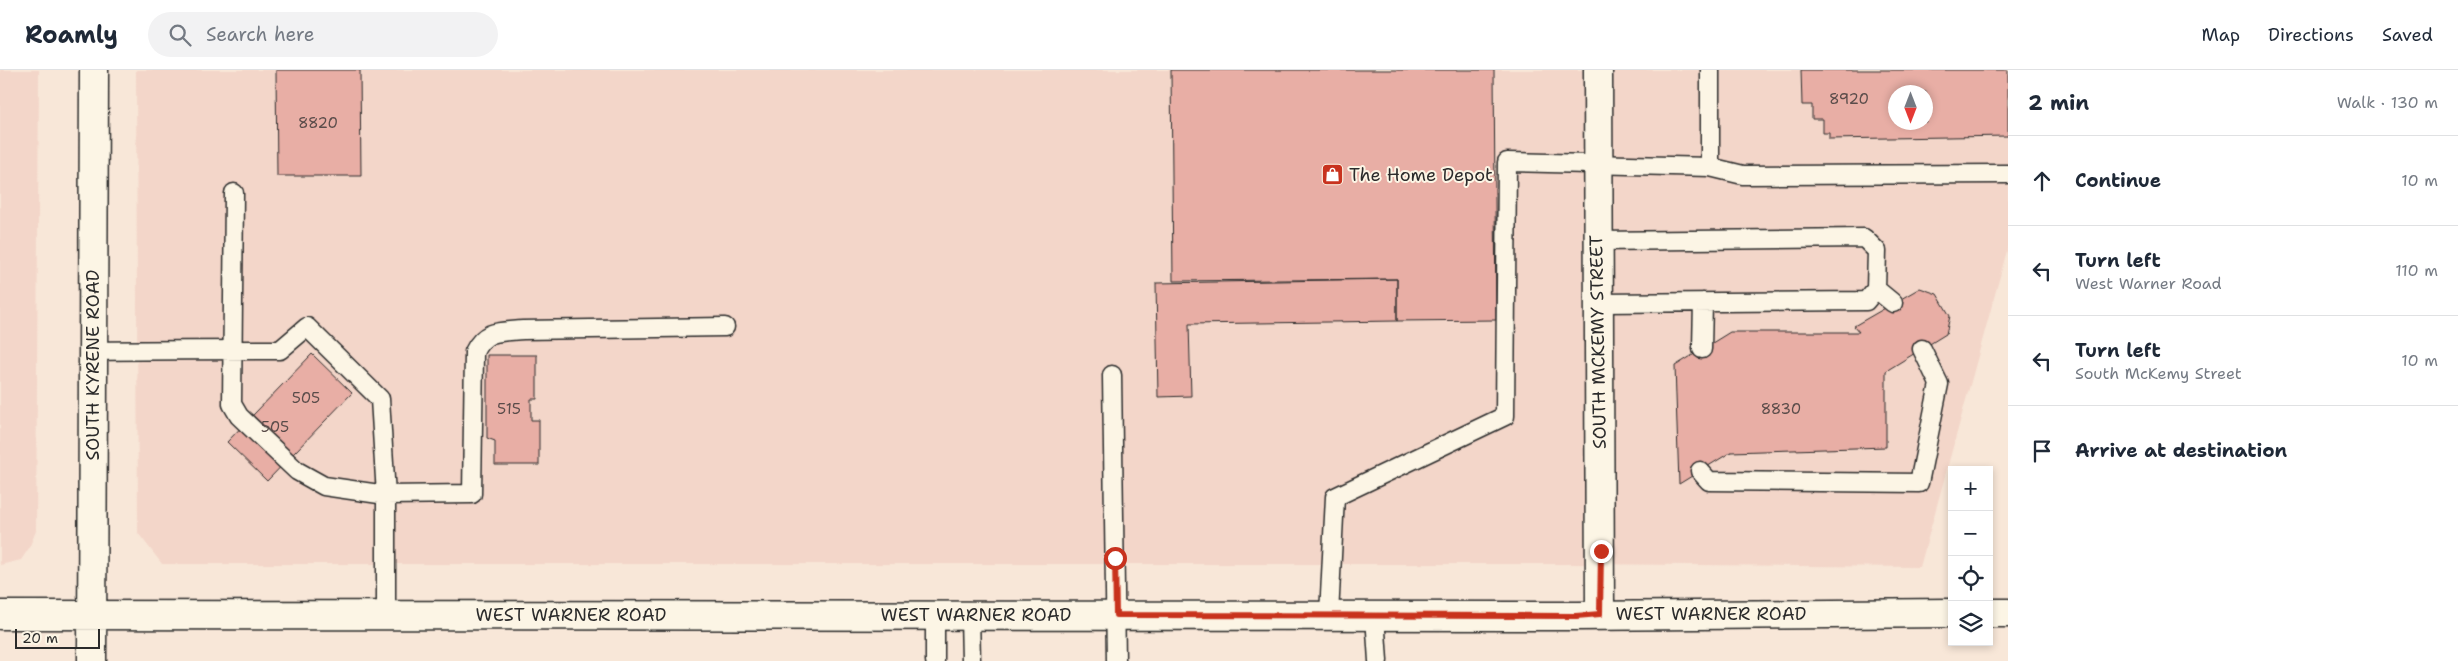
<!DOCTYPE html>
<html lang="en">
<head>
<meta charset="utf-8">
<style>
	body { margin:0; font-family:"Shantell Sans",sans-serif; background:#f2f2f3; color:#1f2937 }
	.controls { position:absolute; right:15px; bottom:15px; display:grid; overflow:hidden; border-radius:0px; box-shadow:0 2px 8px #0003 }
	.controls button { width:45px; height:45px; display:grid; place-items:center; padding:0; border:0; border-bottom:1px solid #e0e1e3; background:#fff; color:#1f2937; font:25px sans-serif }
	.compass { position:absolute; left:1888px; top:15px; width:45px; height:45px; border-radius:50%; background:#fff; box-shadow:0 2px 8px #0003; rotate:180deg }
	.scale { position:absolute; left:15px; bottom:12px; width:85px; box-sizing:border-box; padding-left:5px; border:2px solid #2b2b2b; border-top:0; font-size:14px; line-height:18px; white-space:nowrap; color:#2b2b2b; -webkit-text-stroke:4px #fcf5e5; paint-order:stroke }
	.stop { position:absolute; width:15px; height:15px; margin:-11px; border:4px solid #c8321e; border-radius:50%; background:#fff }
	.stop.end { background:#c8321e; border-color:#fff; box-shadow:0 1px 5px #0008 }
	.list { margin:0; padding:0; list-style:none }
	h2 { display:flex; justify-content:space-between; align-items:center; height:65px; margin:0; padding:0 20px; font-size:21px }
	h2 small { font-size:16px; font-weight:400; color:#747a83 }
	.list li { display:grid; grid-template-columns:32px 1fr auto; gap:15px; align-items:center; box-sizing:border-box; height:90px; padding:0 20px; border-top:1px solid #e0e1e3 }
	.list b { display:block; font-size:19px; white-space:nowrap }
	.list p { margin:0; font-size:16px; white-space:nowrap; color:#747a83 }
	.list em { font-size:16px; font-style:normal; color:#747a83 }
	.icon { flex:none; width:28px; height:28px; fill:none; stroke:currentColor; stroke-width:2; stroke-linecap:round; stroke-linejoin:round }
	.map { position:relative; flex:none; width:2008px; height:591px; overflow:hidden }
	header { display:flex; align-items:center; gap:30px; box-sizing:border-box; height:70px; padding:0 25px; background:#fff; border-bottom:1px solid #e0e1e3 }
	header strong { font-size:24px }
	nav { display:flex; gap:28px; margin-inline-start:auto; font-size:18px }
	.search { width:350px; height:45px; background:#f2f2f3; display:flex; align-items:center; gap:12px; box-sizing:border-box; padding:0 18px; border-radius:28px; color:#747a83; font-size:19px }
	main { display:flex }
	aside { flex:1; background:#fff }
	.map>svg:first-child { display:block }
	.built { fill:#f3d6c9; fill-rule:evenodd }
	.building { fill:#e8aea5; stroke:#2b2b2b; fill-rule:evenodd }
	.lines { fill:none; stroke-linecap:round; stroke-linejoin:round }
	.service-casing { stroke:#2b2b2b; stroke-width:21 }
	.minor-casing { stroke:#2b2b2b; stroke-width:31 }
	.secondary-casing { stroke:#2b2b2b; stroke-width:31 }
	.service { stroke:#fcf5e5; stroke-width:18 }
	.minor { stroke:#fcf5e5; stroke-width:28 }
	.secondary { stroke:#fcf5e5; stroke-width:28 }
	.route { stroke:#c8321e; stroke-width:6 }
	.labels { text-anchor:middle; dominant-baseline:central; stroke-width:4; stroke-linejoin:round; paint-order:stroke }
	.number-label { font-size:15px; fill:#5a4c4a }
	.poi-label { font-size:18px; fill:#2b2b2b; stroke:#fcf5e5; text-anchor:start }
	.street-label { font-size:18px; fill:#2b2b2b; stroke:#fcf5e5 }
</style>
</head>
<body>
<header>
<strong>Roamly</strong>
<div class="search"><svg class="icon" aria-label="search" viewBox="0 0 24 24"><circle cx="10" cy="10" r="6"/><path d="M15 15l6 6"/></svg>Search here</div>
<nav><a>Map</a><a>Directions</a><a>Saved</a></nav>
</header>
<main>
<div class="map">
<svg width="2008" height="591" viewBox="0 0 2008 591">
	<rect width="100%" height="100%" fill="#f8e7d8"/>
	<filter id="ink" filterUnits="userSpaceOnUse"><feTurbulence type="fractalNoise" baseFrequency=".02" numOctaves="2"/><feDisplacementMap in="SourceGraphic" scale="10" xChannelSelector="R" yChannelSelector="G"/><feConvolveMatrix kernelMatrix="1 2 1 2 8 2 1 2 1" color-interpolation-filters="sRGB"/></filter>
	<g filter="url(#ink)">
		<path class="built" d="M0,0H39L36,461L29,478L21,490L0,495Z
			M136,0H2008V177L1920,497L1565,494H162L138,463ZM1896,22H1926V52H1896Z"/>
		<path class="building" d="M276,0H360L361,106H277Z
			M1171,0H1494L1496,250L1397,251V209L1173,211Z
			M1801,0H2008V66L1829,69V63H1823V49H1812V35H1802ZM1896,22H1926V52H1896Z
			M1397,209V251L1189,254L1191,326L1158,327L1156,213Z
			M1920,218L1937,224L1950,246L1946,264L1886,301V377L1731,382L1679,414L1675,296L1730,262H1859L1854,256Z
			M312,284L352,323L267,411L227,372Z
			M487,285H537V329H531V350H539V395H495V371L487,368Z"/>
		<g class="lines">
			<defs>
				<path id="service" d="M1710,0V97
					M1597,171L1864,168L1877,181L1876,219L1866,231L1599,233
					M1876,219L1893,233
					M1702,279L1703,232
					M93,281C155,280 218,280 280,280L307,257L380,329L386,425L324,416L297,401L239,346L232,334L234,123
					M1112,305L1116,591
					M1700,401L1709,411L1919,413L1939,314L1922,279
					M386,545V425L472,424L474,282C485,259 500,262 523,260L725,257
					M935,545V591
					M970,545L971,591
					M1329,545L1335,427L1505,346L1507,92L1710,97L1743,105L2008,104
					M1375,546L1378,591"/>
				<path id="minor" d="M1598,0L1600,544"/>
				<path id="secondary" d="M1989,543H2008
					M0,545L1576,546L1952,543
					M92,591L94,0"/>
			</defs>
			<use href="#service" class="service-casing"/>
			<use href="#minor" class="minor-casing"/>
			<use href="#secondary" class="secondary-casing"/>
			<use href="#service" class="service"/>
			<use href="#minor" class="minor"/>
			<use href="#secondary" class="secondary"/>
		</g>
	</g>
	<g class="lines" filter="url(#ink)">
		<path class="route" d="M1115,488L1116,545L1576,546L1600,544L1601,481"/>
	</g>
	<defs>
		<symbol id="shop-square" viewBox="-11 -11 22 22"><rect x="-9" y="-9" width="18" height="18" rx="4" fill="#c8321e" stroke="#fcf5e5"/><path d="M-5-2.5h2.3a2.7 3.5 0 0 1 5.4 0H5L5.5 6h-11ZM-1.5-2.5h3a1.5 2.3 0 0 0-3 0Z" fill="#fff"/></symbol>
	</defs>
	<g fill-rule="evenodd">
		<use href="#shop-square" x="1320" y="92" width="25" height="25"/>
	</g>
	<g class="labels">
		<g class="number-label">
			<text x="1849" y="29">8920</text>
			<text x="318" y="53">8820</text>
			<text x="306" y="328">505</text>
			<text x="509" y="339">515</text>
			<text x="1781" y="339">8830</text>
			<text x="275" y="357">505</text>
		</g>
		<g class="poi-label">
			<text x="1349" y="105">The Home Depot</text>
		</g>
		<g class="street-label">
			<text transform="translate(1598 272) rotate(-91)">SOUTH MCKEMY STREET</text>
			<text transform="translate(93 295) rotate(-90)">SOUTH KYRENE ROAD</text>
			<text x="1711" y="544">WEST WARNER ROAD</text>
			<text x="571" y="545">WEST WARNER ROAD</text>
			<text x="976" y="545">WEST WARNER ROAD</text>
		</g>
	</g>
</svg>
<div class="controls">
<button>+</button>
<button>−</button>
<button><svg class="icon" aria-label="locate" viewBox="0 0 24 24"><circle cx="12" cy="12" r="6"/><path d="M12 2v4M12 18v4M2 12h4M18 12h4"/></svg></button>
<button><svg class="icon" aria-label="layers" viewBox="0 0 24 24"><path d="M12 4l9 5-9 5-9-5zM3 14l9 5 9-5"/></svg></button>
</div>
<svg class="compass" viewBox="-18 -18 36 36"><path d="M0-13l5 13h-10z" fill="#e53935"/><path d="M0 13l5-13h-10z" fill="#747a83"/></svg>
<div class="scale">20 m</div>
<div class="stop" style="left:1115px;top:488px"></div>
<div class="stop end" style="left:1601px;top:481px"></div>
</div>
<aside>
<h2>2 min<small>Walk · 130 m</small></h2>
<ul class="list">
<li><svg class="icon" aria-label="ahead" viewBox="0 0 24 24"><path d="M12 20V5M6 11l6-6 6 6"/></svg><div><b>Continue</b></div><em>10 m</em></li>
<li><svg class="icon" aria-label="left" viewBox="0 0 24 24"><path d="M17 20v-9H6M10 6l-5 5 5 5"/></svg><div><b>Turn left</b><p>West Warner Road</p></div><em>110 m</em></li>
<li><svg class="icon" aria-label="left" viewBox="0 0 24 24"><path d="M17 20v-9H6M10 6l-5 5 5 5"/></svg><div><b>Turn left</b><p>South McKemy Street</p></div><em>10 m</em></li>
<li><svg class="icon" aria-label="arrive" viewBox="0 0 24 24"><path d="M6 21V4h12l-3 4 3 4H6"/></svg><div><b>Arrive at destination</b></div></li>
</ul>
</aside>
</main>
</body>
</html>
